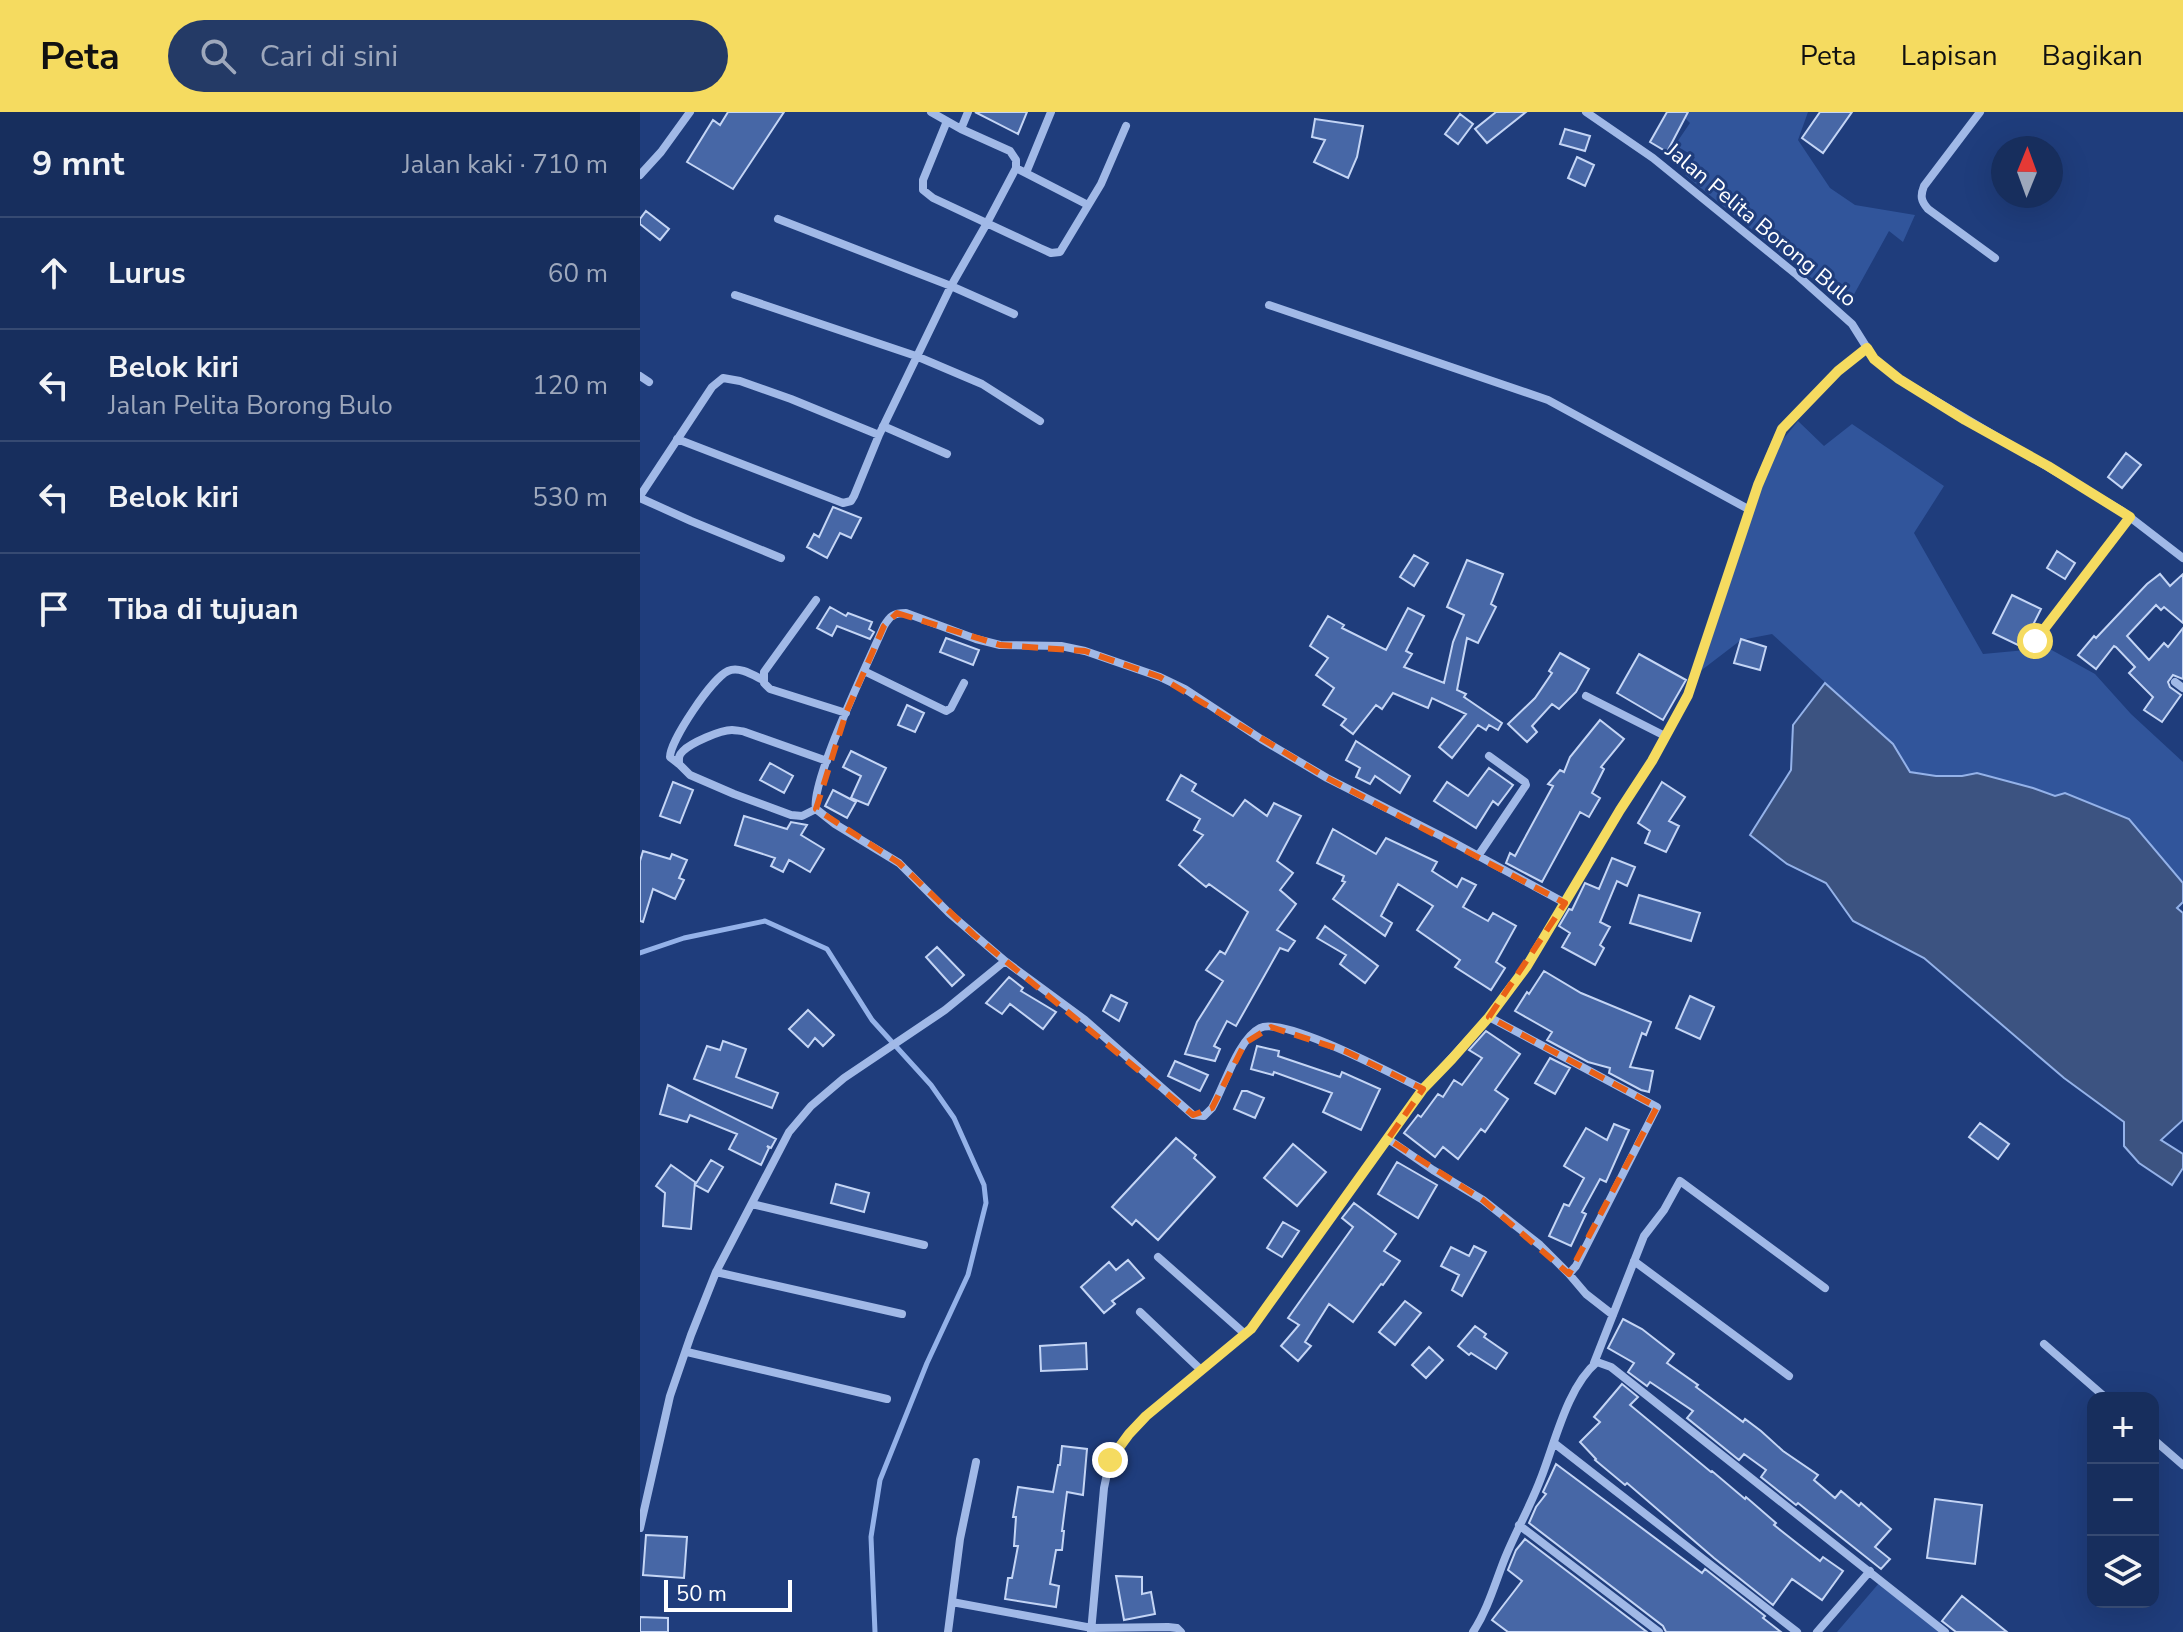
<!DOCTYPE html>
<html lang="id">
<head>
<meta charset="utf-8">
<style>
	body { margin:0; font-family:"Nunito Sans",sans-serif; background:#243a66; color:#f1f3f6 }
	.controls { position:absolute; right:24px; bottom:24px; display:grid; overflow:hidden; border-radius:16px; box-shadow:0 8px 32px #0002 }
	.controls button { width:72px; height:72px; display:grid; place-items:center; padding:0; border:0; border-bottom:2px solid #364a72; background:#172e5d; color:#f1f3f6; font:40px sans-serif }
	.compass { position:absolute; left:1351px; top:24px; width:72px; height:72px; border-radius:50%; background:#172e5d; box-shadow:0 8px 32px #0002; rotate:1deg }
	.scale { position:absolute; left:24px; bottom:20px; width:128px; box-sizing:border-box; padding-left:8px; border:4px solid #fff; border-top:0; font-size:22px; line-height:28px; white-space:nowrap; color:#fff; -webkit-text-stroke:6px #1f3d7c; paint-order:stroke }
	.stop { position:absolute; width:24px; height:24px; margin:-18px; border:6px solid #f5db60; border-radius:50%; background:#fff }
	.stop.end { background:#f5db60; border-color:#fff; box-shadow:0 2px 8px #0008 }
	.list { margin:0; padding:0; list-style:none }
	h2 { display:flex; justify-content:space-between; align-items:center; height:104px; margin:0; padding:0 32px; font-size:34px }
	h2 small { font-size:26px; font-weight:400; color:#9ea8bc }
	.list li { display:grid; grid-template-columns:52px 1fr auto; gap:24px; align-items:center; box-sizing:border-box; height:112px; padding:0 32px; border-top:2px solid #364a72 }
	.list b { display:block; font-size:30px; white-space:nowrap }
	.list p { margin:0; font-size:26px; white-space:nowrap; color:#9ea8bc }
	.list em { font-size:26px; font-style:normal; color:#9ea8bc }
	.icon { flex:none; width:44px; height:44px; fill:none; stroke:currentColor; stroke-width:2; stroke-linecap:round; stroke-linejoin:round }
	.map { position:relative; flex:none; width:1543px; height:1520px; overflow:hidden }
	header { display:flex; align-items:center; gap:48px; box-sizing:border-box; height:112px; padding:0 40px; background:#f5db60; color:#111 }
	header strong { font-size:38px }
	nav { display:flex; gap:44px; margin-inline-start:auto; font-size:28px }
	.search { width:560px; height:72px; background:#243a66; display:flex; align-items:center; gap:20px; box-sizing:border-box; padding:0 28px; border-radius:44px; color:#9ea8bc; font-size:30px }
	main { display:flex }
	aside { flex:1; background:#172e5d }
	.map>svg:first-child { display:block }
	.green { fill:#31559b }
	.water { fill:#3c5381; stroke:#94b2e9; stroke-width:2 }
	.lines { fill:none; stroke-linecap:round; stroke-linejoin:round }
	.stream { stroke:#94b2e9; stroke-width:5 }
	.building { fill:#4767a6; stroke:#c4d5f5; stroke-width:2 }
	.minor { stroke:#a1b9e7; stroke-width:8 }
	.route { stroke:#f5db60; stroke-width:10 }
	.marked { fill:none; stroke:#e96118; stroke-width:6; stroke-dasharray:16 10; stroke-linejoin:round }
	.labels { text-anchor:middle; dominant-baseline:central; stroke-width:6; stroke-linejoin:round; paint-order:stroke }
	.street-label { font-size:22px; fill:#fff; stroke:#1f3d7c }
</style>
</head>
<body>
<header>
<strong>Peta</strong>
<div class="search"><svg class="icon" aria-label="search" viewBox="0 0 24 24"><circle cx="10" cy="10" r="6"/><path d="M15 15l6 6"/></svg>Cari di sini</div>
<nav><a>Peta</a><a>Lapisan</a><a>Bagikan</a></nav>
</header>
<main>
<aside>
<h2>9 mnt<small>Jalan kaki · 710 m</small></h2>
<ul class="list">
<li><svg class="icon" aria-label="ahead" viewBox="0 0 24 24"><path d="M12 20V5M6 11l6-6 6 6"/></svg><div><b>Lurus</b></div><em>60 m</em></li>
<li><svg class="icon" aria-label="left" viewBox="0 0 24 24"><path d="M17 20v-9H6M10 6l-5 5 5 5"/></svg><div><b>Belok kiri</b><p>Jalan Pelita Borong Bulo</p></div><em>120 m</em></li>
<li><svg class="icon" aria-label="left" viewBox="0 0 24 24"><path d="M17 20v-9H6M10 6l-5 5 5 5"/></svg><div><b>Belok kiri</b></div><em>530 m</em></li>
<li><svg class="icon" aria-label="arrive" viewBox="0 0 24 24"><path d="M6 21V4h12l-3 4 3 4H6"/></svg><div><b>Tiba di tujuan</b></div></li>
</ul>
</aside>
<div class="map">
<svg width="1543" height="1520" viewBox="0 0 1543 1520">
	<rect width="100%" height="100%" fill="#1f3d7c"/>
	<path class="green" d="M1045,0H1168L1158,28L1190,76L1215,93L1275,103L1263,130L1249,119L1207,195L1045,63L1055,45L1035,33L1050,11L1043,4Z
		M1158,309L1184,334L1212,312L1304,374L1274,421L1343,542L1408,536L1455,562L1491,602L1543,650V771L1489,707L1415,684L1393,676L1337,661L1322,664H1296L1270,660L1253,632L1132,522L1101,528L1050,567L1079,475L1131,342Z
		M1240,1470L1299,1519V1520H1197Z"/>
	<path class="water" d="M1185,571L1253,632L1270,660L1296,664H1322L1337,661L1393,676L1415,684L1425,681L1489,707L1543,771V790L1537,796L1543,801V1008L1521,1028L1543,1042V1056L1532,1073L1499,1051L1484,1034V1010L1424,966L1284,846L1213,809L1186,771L1147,752L1110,723L1151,658L1153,613Z"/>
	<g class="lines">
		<path class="stream" d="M0,841L44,826L125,809L187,837L232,908L291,973L314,1006L344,1073L346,1091L328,1163L287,1251L240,1368L231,1425L235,1520"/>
	</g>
	<path class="building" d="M88,0H144L93,77L47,50L73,8L80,13Z
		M335,0H387L378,22Z
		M856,0H886L847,31L835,17Z
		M1027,0H1048L1027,40L1010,30Z
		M1180,0H1212L1183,41L1162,26Z
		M820,2L833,12L818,32L805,22Z
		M675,7L723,14L717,45L708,66L674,50L685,28L672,25Z
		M925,17L950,24L945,39L920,32Z
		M937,45L954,53L945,74L928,66Z
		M6,99L29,117L20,128L0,112V107Z
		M1486,341L1501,353L1482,376L1468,365Z
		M193,395L221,406L211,426L200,421L187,446L167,435L174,422L179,425Z
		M1417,439L1435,451L1425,467L1407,456Z
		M774,443L788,451L774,474L760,465Z
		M827,448L863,462L851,492L856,495L838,531L827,526L817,578L826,582L824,585L862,611L858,618L849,613L846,618L838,613L812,646L799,635L826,602L792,586L788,596L753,581L742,597L736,593L713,622L701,613L706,607L683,593L694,576L676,563L688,546L670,534L688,504L704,513L702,516L746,538L768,496L784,504L766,539L772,542L764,555L804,571L813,530L824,503L807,495Z
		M1520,462L1530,474L1543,462V511L1524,495L1521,498L1516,493L1487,524L1509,548L1524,531L1528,535L1543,516V567L1533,563L1528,570L1530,575L1541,583L1522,610L1504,598L1513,585L1489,561L1495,555L1476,535L1474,534L1456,557L1438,543L1454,524L1456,526L1507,472Z
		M1372,483L1401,497L1382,535L1353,521Z
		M190,495L206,504L208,501L232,510L229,517L234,520L230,527L197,514L192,524L177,516Z
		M306,526L339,538L333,553L300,540Z
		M1101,527L1126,535L1120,558L1094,551Z
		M920,541L949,557L936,580L919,597L912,592L892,614L897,620L887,630L868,612L895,586L912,561L909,559Z
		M999,542L1046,568L1023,608L977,581Z
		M267,593L284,601L275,620L258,613Z
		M960,608L984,627L961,655L964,657L952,681L960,686L949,705L940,700L902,770L866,751L870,741L875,744L913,674L908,672L920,658L924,660L930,645Z
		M716,629L770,664L760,681L735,664L730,672L716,665L720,656L706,648Z
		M211,639L246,656L228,693L211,686L221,664L203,655Z
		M130,651L153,664L144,681L120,668Z
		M849,656L873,673L858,693L853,689L836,716L794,689L807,670L828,684Z
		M541,663L556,672L552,679L593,704L605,688L627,704L634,691L661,704L637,749L653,761L640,778L656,792L637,818L655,829L648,839L640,836L596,914L587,909L574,934L580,937L575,949L545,942L557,910L583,869L566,858L580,839L585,842L608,800L569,772L566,775L539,753L563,723L554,718L560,707L527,688Z
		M33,670L53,678L40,711L20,704Z
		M1022,670L1045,685L1029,709L1039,714L1026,740L1005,731L1010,719L998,711Z
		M193,678L216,690L207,706L185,694Z
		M104,704L147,717L151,710L167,713L161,723L184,737L170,760L149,748L143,760L131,754L135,746L95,733Z
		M693,717L736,742L746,726L797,750L792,759L817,775L822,766L836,773L823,795L848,809L853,801L876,814L856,850L865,856L851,878L815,855L820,848L777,818L793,794L758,772L741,804L752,811L745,824L693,787L705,770L702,769L704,764L677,751Z
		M3,739L30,747L32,742L47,748L39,766L44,768L35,787L13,777L3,810L0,809V749Z
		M972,746L995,755L987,774L977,769L960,810L970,815L960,833L964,836L955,853L922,835L930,821L919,814L929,797L932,798L945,771L959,777Z
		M999,783L1060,801L1051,829L990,811Z
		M685,814L738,854L725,871L700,852L706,843L677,826Z
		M297,835L324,863L312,874L286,845Z
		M904,859L941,881L1011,910L1006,923L1002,921L990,955L1013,959L1009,980L1001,978L969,961L970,956L948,950L907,928L912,920L875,899L887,880L889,882Z
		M369,865L383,876L381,879L416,900L403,917L370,892L362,902L346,891Z
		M471,883L487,891L479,909L463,899Z
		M1050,884L1074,895L1060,927L1036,916Z
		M168,898L194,923L183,934L175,926L168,935L149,917Z
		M846,919L880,942L855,978L868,987L845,1020L841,1017L818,1047L803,1035L795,1045L764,1021L778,1003L781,1005L798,982L803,985L814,968L822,973L842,946L829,938Z
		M83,929L106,937L96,965L138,981L132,996L54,967L67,934L80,938Z
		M617,934L639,939L638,944L700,965L702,960L740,977L721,1018L683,1000L692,981L634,960L633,963L611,957Z
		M910,946L930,956L915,982L895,971Z
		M535,949L568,963L560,979L528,964Z
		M28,973L136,1027L131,1036L127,1034L129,1036L121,1053L89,1037L97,1022L50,1003L47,1010L20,1002Z
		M602,979H607L624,986L615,1006L594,997Z
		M1340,1011L1369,1032L1358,1047L1329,1025Z
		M974,1012L989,1018L966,1070L960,1067L942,1100L946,1102L931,1134L909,1124L924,1092L929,1094L944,1066L924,1054L946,1016L967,1028Z
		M536,1026L556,1043L554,1046L575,1065L518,1128L496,1108L492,1113L472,1095Z
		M653,1032L686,1060L657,1094L624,1066Z
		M71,1048L83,1055L68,1080L55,1073Z
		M757,1050L797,1073L778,1106L738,1082Z
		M31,1053L55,1070L51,1117L23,1114L25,1081L16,1074Z
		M196,1072L229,1081L224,1100L191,1091Z
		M714,1091L756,1122L744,1139L760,1149L743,1173L741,1172L713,1210L689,1192L665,1230L671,1234L658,1249L641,1234L659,1213L648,1206L713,1115L702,1106Z
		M643,1110L659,1119L642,1145L627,1136Z
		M834,1134L846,1140L822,1184L812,1178L819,1163L801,1154L811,1135L829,1144Z
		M488,1148L504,1166L472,1189L475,1192L464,1201L441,1175L469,1150L476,1158Z
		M765,1189L781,1201L755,1233L739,1220Z
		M983,1207L1002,1217L1034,1242L1027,1251L1058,1273L1056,1275L1103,1310L1105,1307L1121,1319L1143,1339L1178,1363L1174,1368L1195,1386L1201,1379L1219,1394L1221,1391L1251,1417L1235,1435L1250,1447L1241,1457L1158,1391L1156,1393L1121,1365L1126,1358L1104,1342L1099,1348L1047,1306L1053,1299L1010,1270L1007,1274L988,1260L994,1251L968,1236Z
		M835,1214L846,1222L844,1225L867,1241L856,1257L831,1241L829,1243L818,1234Z
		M446,1231L447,1257L401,1259L400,1234Z
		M789,1235L803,1248L786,1266L772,1253Z
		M982,1272L998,1285L990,1293L1071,1360L1072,1359L1105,1387L1106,1385L1136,1411L1134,1413L1158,1432L1180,1449L1183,1445L1203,1459L1182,1488L1152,1467L1133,1493L1074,1446L987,1371L985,1373L955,1348L956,1347L940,1330L960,1310L954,1305Z
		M422,1334L447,1337L443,1383L427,1380L422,1419H424L422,1438H416L410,1472L419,1474L416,1495L365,1487L368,1466H372L378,1434H374L376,1405H373L378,1375L413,1380L418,1353H420Z
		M916,1352L1062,1461L1065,1457L1125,1504L1123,1506L1141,1520H1026L1023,1514L889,1411L896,1395L906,1382L903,1380Z
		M1295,1387L1342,1393L1335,1452L1287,1446Z
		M6,1423L47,1425L44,1466L3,1463Z
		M885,1427L1007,1520H868L852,1508L882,1469L868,1458L876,1438Z
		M476,1464L502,1465V1482L511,1480L515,1502L484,1508Z
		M1322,1484L1341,1499L1367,1520H1316L1302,1509Z
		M0,1505L28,1506V1520H0Z"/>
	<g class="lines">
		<path class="minor" d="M946,0L1013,46L1157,163L1212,212L1234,247L1259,267L1482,399L1543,446
			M1340,0L1284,74C1280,84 1281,89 1288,97L1355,146
			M307,9L283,68V78L293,86L400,136L411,141L420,140L461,72L486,14
			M321,17L328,0
			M376,56L448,93
			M386,61L411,0
			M0,63L21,40L50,0
			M138,107L311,174L374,202
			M95,183L276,244L342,272L400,309
			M629,193L908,288L1110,398
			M0,264L9,270
			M243,314L307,342
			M37,327L203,391L211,389L214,384L239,323
			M0,384L72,275L83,266L100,269L151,287L239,323L311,174L347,111L376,56V48L370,39L321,17L291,0
			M0,386L51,409L141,446
			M176,488L124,560V571L130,577L206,601
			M1395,529L1490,405
			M224,559L306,599L311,596L324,571
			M1535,570L1543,576
			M946,584L1025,624
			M39,652L30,645C30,629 72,566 88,559C99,554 113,563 123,568
			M176,697L162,704L151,703L94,682L50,663L39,652C39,646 38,644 43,639C51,631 80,618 92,618C93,618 103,619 105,620L187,649
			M838,744L886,673L885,670L849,644
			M365,849L309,801L259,751L195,712L176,697C170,670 230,546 244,514C250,504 253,501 266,501L336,527L360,533L421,534L445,539L520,565L545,577L621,627L687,666L809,728L925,791
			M748,1027L793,1058L843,1088L900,1133L929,1162L936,1154L1017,995L849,905
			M112,1092L284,1133
			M518,1145L605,1222
			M994,1149L1149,1264
			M76,1160L262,1202
			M929,1162L946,1182L973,1203
			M500,1200L561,1258
			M1404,1232L1466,1286
			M47,1240L247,1287
			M954,1251L1004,1124L1024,1098L1040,1069L1185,1176
			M1513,1327L1543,1353
			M914,1331L1157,1520
			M879,1413L1019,1520
			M0,1416L30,1284L51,1223L76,1160L149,1020L171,994L204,966L305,898L365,849L445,908L553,1003L564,1004L572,996C584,975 598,927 620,916C644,904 756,964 783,977
			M312,1490L452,1516L528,1515L537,1516L541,1520
			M308,1520L320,1427L336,1350
			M451,1520L464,1376L470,1348L489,1322L506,1304L611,1217L783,977L849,905L887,854L980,698L1012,649L1048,583L1118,373L1142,317L1198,259L1227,236
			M833,1520C848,1497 855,1471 865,1446C876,1419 891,1393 901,1366C915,1331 927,1275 957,1250L971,1255L1305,1520
			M1177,1520L1230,1459"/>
	</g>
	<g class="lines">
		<path class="route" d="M470,1348L489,1322L506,1304L611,1217L783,977L812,947L849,905L887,854L980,698L1012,649L1048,583L1118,373L1142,317L1198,259L1227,236L1234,247L1259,267L1325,308L1408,354L1490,405L1395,529"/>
	</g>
	<path class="marked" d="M257,501L360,533L445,539L520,565L687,666L925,791L849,905L1017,995L929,1162L843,1088L748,1027L783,977L705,939L631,915L605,931L572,996L553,1003L334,823L259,751L176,697L206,601L244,514Z"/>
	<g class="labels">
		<g class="street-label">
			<text transform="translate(1121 113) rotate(40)">Jalan Pelita Borong Bulo</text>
		</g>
	</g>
</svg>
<div class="controls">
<button>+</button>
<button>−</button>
<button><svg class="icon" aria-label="layers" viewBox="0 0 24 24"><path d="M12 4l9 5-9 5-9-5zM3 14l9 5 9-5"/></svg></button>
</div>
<svg class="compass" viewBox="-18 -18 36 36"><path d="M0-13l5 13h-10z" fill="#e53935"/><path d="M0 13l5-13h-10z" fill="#9ea8bc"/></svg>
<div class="scale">50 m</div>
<div class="stop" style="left:1395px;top:529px"></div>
<div class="stop end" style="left:470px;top:1348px"></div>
</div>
</main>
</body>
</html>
